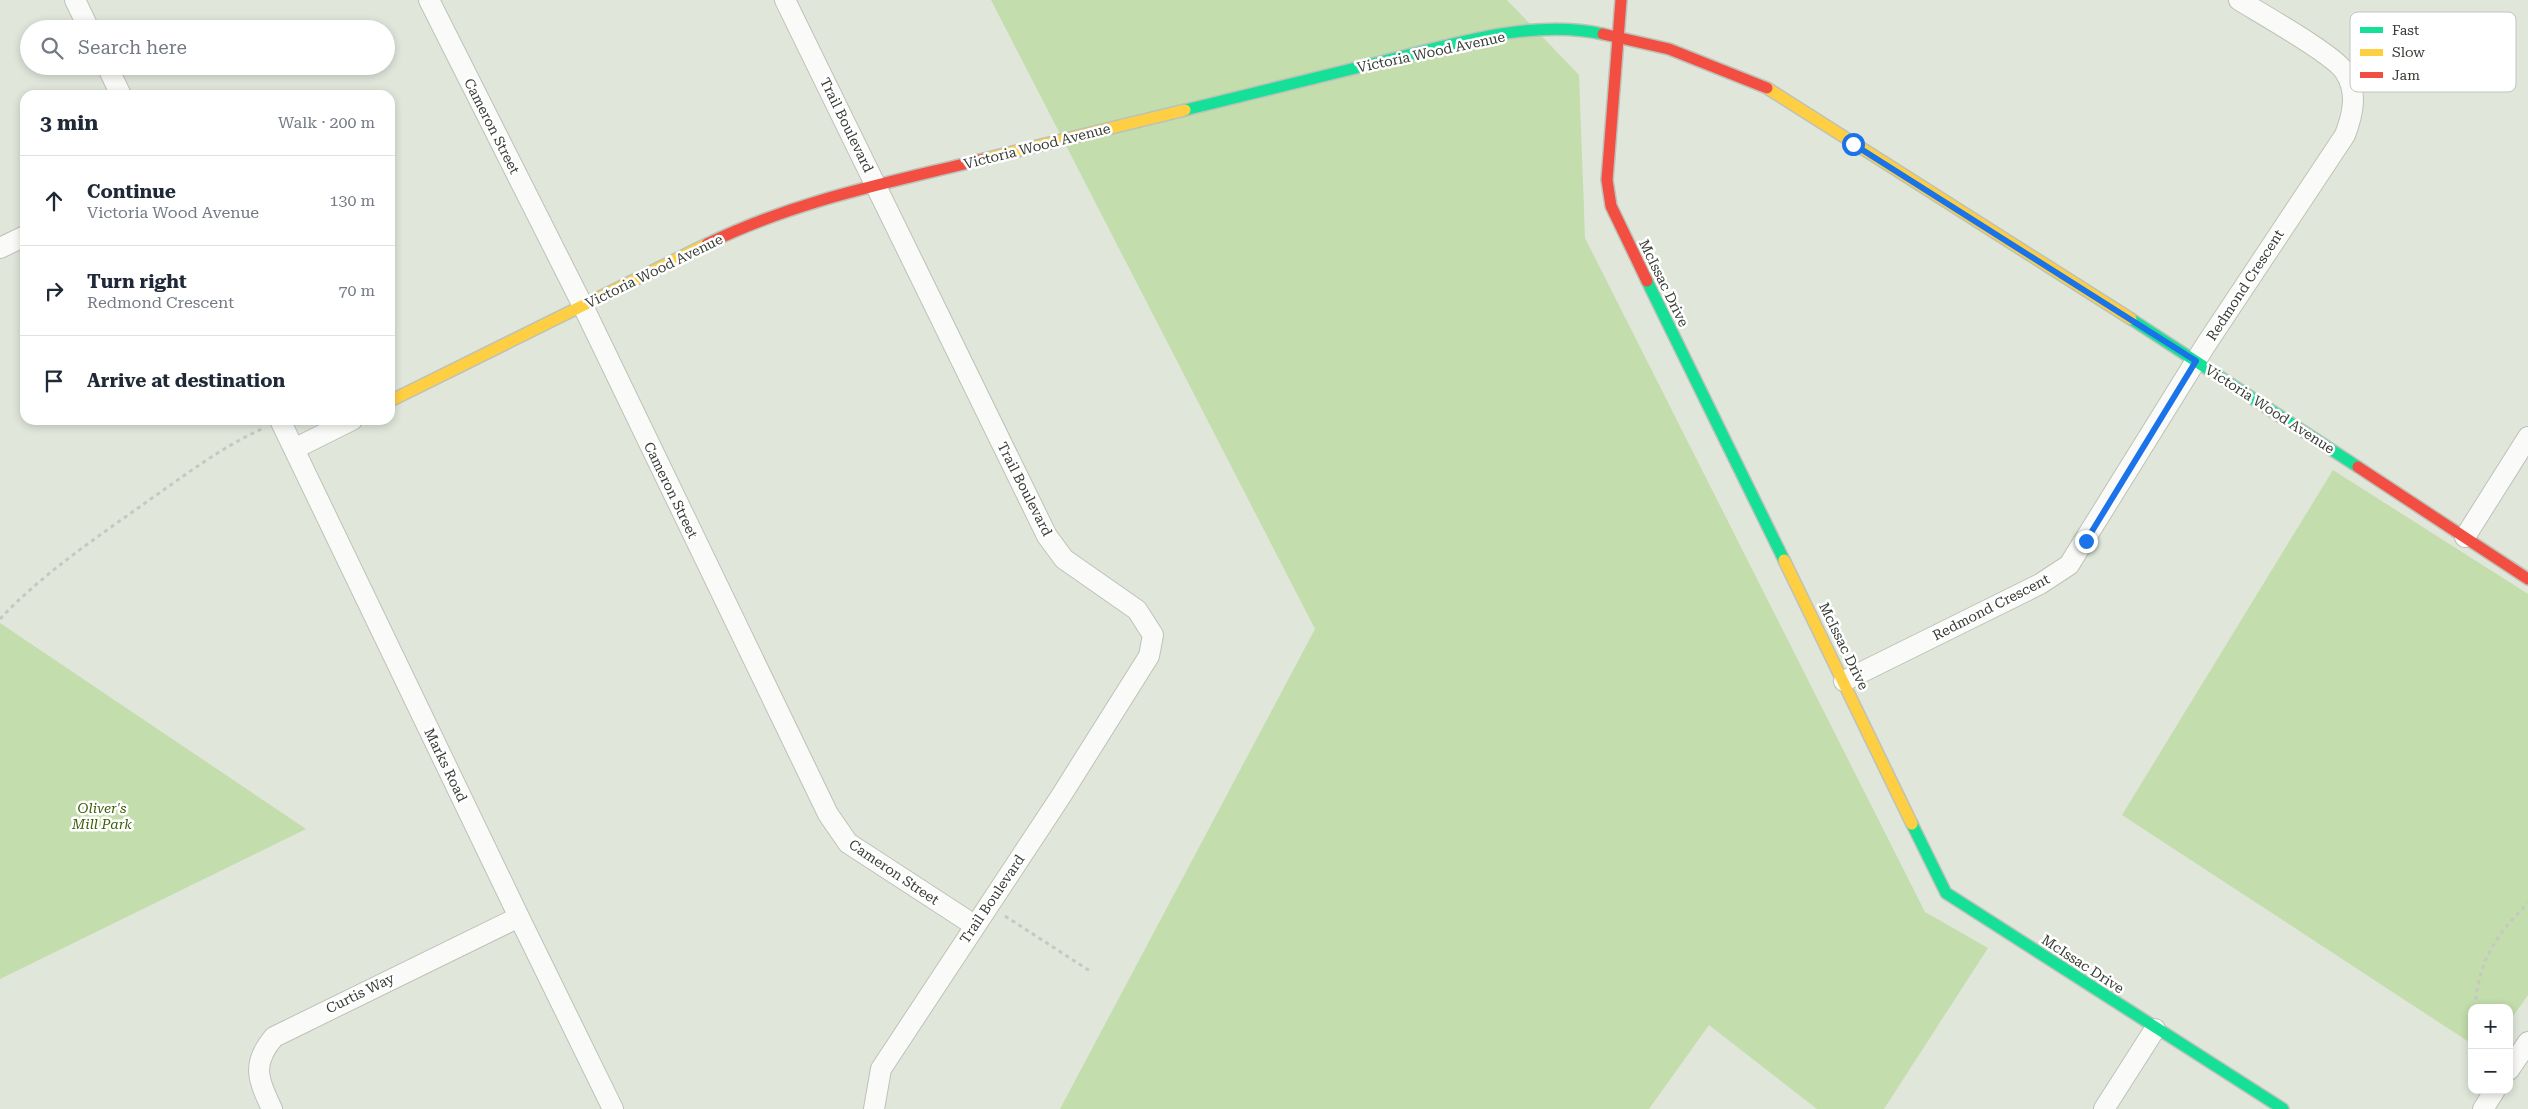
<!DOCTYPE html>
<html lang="en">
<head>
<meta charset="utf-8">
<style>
	body { margin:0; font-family:"Roboto Serif",serif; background:#f2f2f3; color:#1f2937 }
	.controls { position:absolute; right:15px; bottom:15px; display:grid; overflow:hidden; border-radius:10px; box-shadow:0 2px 8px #0003 }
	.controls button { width:45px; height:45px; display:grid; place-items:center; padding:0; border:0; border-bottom:1px solid #e0e1e3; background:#fff; color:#1f2937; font:25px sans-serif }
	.stop { position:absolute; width:15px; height:15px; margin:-11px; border:4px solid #1a73e8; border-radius:50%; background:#fff }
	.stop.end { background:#1a73e8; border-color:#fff; box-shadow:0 1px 5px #0008 }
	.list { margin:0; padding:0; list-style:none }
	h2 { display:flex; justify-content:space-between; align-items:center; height:65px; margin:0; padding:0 20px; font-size:21px }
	h2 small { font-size:16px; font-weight:400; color:#747a83 }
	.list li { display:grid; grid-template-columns:32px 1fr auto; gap:15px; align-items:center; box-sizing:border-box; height:90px; padding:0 20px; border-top:1px solid #e0e1e3 }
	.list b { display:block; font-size:19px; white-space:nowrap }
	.list p { margin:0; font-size:16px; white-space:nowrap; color:#747a83 }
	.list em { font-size:16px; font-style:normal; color:#747a83 }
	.icon { flex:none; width:28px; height:28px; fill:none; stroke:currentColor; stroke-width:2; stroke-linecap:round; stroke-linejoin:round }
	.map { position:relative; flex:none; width:2528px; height:1109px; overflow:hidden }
	.search { position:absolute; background:#fff; box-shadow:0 2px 8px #0003; left:20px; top:20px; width:375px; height:55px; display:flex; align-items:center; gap:12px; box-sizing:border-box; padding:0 18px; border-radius:28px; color:#747a83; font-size:19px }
	.panel { position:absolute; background:#fff; box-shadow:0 2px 8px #0003; left:20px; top:90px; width:375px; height:335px; border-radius:15px }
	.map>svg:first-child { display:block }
	.green { fill:#c3ddad }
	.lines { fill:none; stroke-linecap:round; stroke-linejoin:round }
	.street-casing { stroke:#bdc2b8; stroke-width:22 }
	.fast-casing { stroke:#bdc2b8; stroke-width:14 }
	.slow-casing { stroke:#bdc2b8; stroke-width:14 }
	.jam-casing { stroke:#bdc2b8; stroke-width:14 }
	.path { stroke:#c6c8c4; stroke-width:3; stroke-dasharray:4 4; stroke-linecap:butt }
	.street { stroke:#fafbf9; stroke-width:20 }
	.fast { stroke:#16e098; stroke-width:11 }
	.slow { stroke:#ffcf43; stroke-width:11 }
	.jam { stroke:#f24e42; stroke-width:11 }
	.route { stroke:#1a73e8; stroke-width:6 }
	.labels { text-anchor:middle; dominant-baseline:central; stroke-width:5; stroke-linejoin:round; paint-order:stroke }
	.street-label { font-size:14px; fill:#373c34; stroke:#fff }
	.park-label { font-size:14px; font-style:italic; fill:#3b6008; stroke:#fff }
	.key { fill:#fff; stroke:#c3c4c2; stroke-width:1 }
	.key-label { font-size:14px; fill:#373c34 }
</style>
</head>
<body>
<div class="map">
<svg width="2528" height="1109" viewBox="0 0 2528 1109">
	<rect width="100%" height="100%" fill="#e0e6da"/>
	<path class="green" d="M991,0H1507L1579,75L1585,238L1925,912L1988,948L1884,1109H1817L1709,1025L1649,1109H1060L1315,629Z
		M2333,470L2528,594V995L2509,1022V1008H2472V1044L2122,815Z
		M0,623L306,829L0,979Z"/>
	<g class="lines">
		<defs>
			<path id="street" d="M75,0L89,29
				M429,0L583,306L828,814L848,843L974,925
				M785,0L1047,536L1064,559L1137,610L1153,635L1149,656L1061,796L881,1069L874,1109
				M107,66L121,95
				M0,248L25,236
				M280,420L519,917L613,1109
				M294,449L352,420
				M2465,537L2528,437
				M1844,681L2040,584L2069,565L2205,346L2345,135C2353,114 2358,92 2345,72C2335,55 2260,13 2239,0
				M2509,1070L2528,1042
				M272,1109C258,1079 251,1064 274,1037L519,917
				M2104,1109L2155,1029
				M2483,1109L2495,1090"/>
			<path id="fast" d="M1185,110C1250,94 1315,78 1380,62C1450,45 1532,18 1603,34
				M1647,281L1784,560
				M2131,319L2358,467
				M1912,824L1946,893L2283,1109"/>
			<path id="slow" d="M1767,88L2131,319
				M984,159L1185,110
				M390,401L707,244
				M1784,560L1912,824"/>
			<path id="jam" d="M1621,0L1607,180L1611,206L1647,281
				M1603,34L1669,49L1767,88
				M707,244C797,200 888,183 984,159
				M2358,467L2528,579"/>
		</defs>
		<use href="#street" class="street-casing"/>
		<use href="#fast" class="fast-casing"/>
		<use href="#slow" class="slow-casing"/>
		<use href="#jam" class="jam-casing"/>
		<path class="path" d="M0,619C42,574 96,538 145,503C184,476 221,447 264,428
			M1005,916L1090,971
			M2475,1008C2478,961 2496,935 2528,903"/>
		<use href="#street" class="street"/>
		<use href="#fast" class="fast"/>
		<use href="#slow" class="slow"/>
		<use href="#jam" class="jam"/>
	</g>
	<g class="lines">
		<path class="route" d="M1853,144L2196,361L2086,541"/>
	</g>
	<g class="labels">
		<g class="street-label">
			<text transform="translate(1431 52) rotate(-12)">Victoria Wood Avenue</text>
			<text transform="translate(847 125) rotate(64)">Trail Boulevard</text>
			<text transform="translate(492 126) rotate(63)">Cameron Street</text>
			<text transform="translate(1037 146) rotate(-14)">Victoria Wood Avenue</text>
			<text transform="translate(654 271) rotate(-26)">Victoria Wood Avenue</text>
			<text transform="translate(1664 283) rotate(64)">McIssac Drive</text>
			<text transform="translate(2245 285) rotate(-57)">Redmond Crescent</text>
			<text transform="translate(2270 409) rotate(33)">Victoria Wood Avenue</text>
			<text transform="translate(1025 489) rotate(63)">Trail Boulevard</text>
			<text transform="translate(671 490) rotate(64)">Cameron Street</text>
			<text transform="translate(1991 607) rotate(-27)">Redmond Crescent</text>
			<text transform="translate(1844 646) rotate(64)">McIssac Drive</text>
			<text transform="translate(446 765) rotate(64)">Marks Road</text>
			<text transform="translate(894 872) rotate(34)">Cameron Street</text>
			<text transform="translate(992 899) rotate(-56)">Trail Boulevard</text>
			<text transform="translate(2083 964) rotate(33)">McIssac Drive</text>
			<text transform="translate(360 993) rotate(-26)">Curtis Way</text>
		</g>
		<g class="park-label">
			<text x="102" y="808">Oliver's<tspan x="102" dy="16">Mill Park</tspan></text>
		</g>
	</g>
	<rect x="2350" y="12" width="166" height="80" rx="8" class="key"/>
	<rect x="2360" y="27" width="23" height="6" fill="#16e098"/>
	<rect x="2360" y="49" width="23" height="7" fill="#ffcf43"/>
	<rect x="2360" y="72" width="23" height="6" fill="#f24e42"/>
	<g class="key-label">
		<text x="2392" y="35">Fast</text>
		<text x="2392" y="57">Slow</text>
		<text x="2392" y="80">Jam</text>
	</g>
</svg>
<div class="controls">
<button>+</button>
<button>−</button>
</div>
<div class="stop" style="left:1853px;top:144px"></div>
<div class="stop end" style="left:2086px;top:541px"></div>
<div class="search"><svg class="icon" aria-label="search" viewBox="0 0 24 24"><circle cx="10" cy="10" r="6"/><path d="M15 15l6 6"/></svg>Search here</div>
<section class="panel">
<h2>3 min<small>Walk · 200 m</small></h2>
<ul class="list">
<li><svg class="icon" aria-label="ahead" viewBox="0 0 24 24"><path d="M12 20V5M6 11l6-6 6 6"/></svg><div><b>Continue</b><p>Victoria Wood Avenue</p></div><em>130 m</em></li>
<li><svg class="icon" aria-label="right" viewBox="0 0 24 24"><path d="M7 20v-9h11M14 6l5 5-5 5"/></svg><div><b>Turn right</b><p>Redmond Crescent</p></div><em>70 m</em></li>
<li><svg class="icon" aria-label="arrive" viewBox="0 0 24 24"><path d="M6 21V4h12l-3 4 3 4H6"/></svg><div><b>Arrive at destination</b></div></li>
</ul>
</section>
</div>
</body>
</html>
